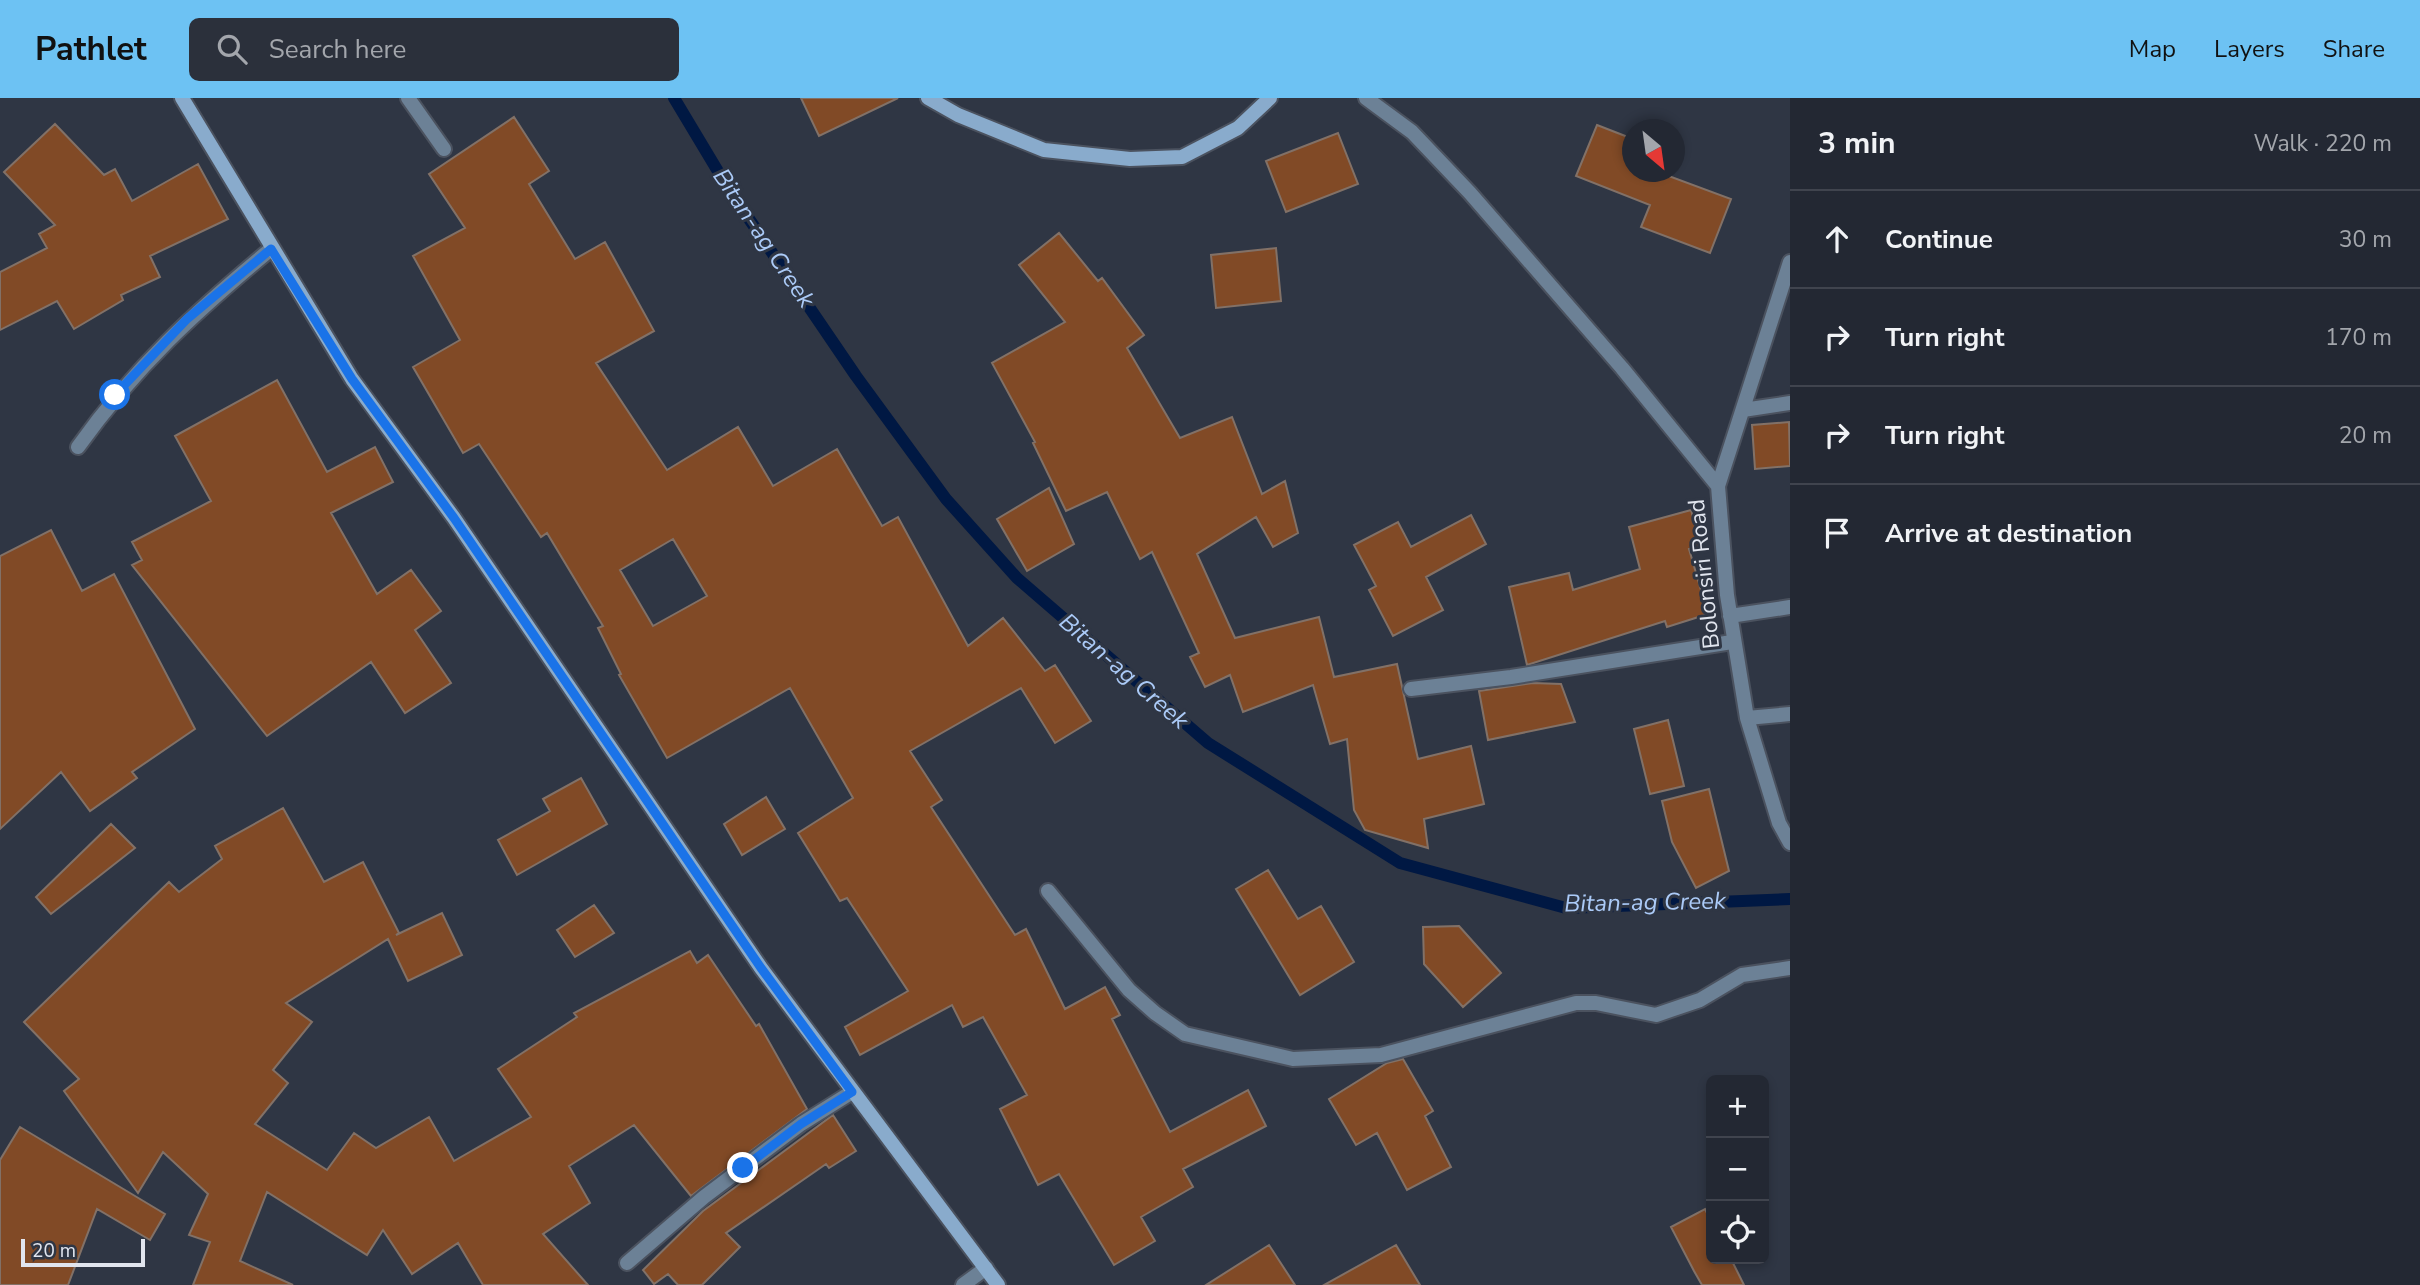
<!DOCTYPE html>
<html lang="en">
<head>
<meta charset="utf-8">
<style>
	body { margin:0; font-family:"Nunito Sans",sans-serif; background:#2b303b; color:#f1f3f6 }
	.controls { position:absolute; right:21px; bottom:21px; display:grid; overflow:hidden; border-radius:10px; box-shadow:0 4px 10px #0003 }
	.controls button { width:63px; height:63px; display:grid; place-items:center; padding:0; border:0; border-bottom:2px solid #40444e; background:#232833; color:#f1f3f6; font:35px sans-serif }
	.compass { position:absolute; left:1622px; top:21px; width:63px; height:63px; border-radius:50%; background:#232833; box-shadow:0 4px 10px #0003; rotate:151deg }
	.scale { position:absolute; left:21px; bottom:18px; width:124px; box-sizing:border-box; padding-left:7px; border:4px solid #e1e5ee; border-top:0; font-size:19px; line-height:24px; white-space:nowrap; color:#e1e5ee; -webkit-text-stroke:5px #2f3644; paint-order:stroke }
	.stop { position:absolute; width:21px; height:21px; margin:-16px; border:5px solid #1a73e8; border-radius:50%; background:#fff }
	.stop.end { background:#1a73e8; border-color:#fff; box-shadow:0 2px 7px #0008 }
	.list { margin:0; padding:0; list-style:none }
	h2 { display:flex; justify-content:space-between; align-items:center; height:91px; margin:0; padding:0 28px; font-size:30px }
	h2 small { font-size:23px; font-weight:400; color:#a3a6ac }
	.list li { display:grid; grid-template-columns:46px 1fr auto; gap:21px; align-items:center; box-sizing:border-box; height:98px; padding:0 28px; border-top:2px solid #40444e }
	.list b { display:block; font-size:26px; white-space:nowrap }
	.list em { font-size:23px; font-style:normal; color:#a3a6ac }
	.icon { flex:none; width:38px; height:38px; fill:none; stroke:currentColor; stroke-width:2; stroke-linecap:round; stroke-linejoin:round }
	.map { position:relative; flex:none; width:1790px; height:1187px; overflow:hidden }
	header { display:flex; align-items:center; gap:42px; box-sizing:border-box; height:98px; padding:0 35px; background:#6dc2f3; color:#111 }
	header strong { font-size:33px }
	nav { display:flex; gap:38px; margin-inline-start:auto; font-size:24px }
	.search { width:490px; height:63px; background:#2b303b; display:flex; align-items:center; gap:18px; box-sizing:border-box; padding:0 24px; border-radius:10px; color:#a3a6ac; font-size:26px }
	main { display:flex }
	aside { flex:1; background:#232833 }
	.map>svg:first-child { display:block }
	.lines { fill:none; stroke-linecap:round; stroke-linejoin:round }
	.stream { stroke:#001843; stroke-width:12 }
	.building { fill:#814a26; stroke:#827167; stroke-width:2; fill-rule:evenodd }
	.minor-casing { stroke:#4b525f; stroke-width:18 }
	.secondary-casing { stroke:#4b525f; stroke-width:18 }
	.minor { stroke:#6c8196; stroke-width:14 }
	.secondary { stroke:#89abcc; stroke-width:14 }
	.route { stroke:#1a73e8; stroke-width:9 }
	.labels { text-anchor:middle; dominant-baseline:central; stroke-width:6; stroke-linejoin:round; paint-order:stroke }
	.street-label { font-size:23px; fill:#e1e5ee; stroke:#2f3644 }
	.water-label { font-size:24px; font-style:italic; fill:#abcaf7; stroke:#2f3644 }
</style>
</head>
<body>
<header>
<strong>Pathlet</strong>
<div class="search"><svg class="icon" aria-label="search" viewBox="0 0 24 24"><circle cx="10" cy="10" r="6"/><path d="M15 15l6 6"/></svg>Search here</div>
<nav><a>Map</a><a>Layers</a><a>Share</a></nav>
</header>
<main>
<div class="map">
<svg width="1790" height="1187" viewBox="0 0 1790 1187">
	<rect width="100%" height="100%" fill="#2f3644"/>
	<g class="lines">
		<path class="stream" d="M674,0L728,90L856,278L946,401L1017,480L1208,645L1400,765L1566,810L1790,801"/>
	</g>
	<path class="building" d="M801,0H898L819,38Z
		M514,19L549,73L529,86L575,161L605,144L654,233L596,265L667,372L738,329L773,388L837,351L882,428L898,419L968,548L1003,520L1045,573L1055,567L1091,623L1055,645L1021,590L910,653L942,702L931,709L1015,837L1026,831L1065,911L1105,889L1120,917L1112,921L1170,1034L1248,992L1266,1028L1183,1071L1193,1089L1141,1119L1155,1143L1114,1167L1059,1076L1038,1087L1000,1011L1027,997L983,919L963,929L952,907L860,957L845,929L908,893L847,800L840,803L798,735L853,700L790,590L667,660L619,577L621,576L598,530L603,528L547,435L541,439L479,346L463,355L413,269L460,242L413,158L465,130L429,76ZM673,441L707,498L653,528L620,472Z
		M55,26L104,77L115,71L132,103L198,66L228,121L150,158L160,179L121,197L123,202L74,231L57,203L0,232V174L47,150L39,136L55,127L4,74Z
		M1597,27L1633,41V74H1658L1731,101L1710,155L1641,129L1650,107L1576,78Z
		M1338,35L1358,86L1286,114L1266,63Z
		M1059,135L1098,183L1102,180L1144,237L1127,250L1180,340L1232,319L1262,396L1285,383L1298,435L1273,449L1256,419L1197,456L1235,540L1319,519L1334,579L1397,566L1418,661L1471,648L1484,706L1424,721L1428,750L1365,732L1354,712L1347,641L1330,646L1313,587L1243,614L1230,577L1205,589L1190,559L1199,555L1152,454L1140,461L1107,394L1066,413L1033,345L1035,344L992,265L1065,224L1019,167Z
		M1276,150L1281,203L1216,210L1211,157Z
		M277,282L327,374L375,349L393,384L331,415L377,496L411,472L441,513L415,532L451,585L405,615L371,564L267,638L132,467L142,462L132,444L211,403L175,338Z
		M1789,324L1790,368L1755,371L1752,327Z
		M1049,390L1074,446L1027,473L997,421Z
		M1691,412L1701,448L1689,451L1708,516L1667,529L1665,523L1527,567L1509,489L1569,475L1573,492L1640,471L1629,429Z
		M1471,417L1486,446L1426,479L1443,512L1393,538L1369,492L1376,488L1354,447L1398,424L1411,449Z
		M51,432L82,493L114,476L195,631L132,674L137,680L90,713L61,674L0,731V458Z
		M1533,585L1561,586L1575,624L1488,642L1479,593Z
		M1668,622L1684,688L1650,696L1634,631Z
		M581,680L607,726L517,777L498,742L550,713L543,701Z
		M1709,691L1729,773L1696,790L1672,744L1662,703Z
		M766,699L785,731L742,757L724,726Z
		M283,710L324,784L363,764L399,835L396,837L442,815L462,857L408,883L388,841L286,905L312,924L273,972L288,985L255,1026L327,1072L354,1035L376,1050L429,1019L454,1063L531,1019L498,971L577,919L574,915L690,853L697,865L708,857L756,928L759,926L807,1011L691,1098L634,1027L569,1068L590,1105L543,1136L588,1187H483L458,1145L412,1176L383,1132L367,1157L267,1094L240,1163L293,1187H193L210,1144L189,1137L208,1096L163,1054L138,1095L64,993L79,981L24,924L169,784L179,794L222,761L215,748Z
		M111,726L135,750L51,816L36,799Z
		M1268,772L1298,821L1321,808L1354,864L1300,897L1236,791Z
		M594,807L614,835L575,859L557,832Z
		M1459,828L1501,875L1463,909L1424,866L1423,829Z
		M1403,961L1433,1013L1425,1018L1451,1069L1407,1092L1377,1035L1356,1047L1329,1001L1387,965Z
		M833,1017L856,1053L829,1070L826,1066L726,1135L740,1149L702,1187H678L668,1176L654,1186L643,1172L703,1113Z
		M20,1029L165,1116L150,1142L97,1111L68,1187H0V1062Z
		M1705,1111L1711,1123V1161H1731L1744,1187H1702L1694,1173L1671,1129Z
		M1269,1147L1295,1187H1206Z
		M1396,1147L1420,1187H1324Z"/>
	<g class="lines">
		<defs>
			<path id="minor" d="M408,0L444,51
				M1366,0L1412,34L1470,95L1622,270L1718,388
				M1790,164L1718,388L1727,497L1747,620L1779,725L1790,745
				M1743,312L1790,305
				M78,349C136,268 195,214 271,151
				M1730,518L1790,509
				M1411,591L1511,579L1732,544
				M1747,620L1790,616
				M1048,793L1129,892L1155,915L1185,936L1293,961L1381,957L1576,905H1596L1656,917L1700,902L1742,877L1790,870
				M627,1165L704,1099L801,1026L852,994
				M963,1187L986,1170"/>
			<path id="secondary" d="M182,0L352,281L454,420L761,870L998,1187
				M928,0L958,17L1044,52L1130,61L1182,59L1238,30L1270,0"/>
		</defs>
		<use href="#minor" class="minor-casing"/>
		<use href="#secondary" class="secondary-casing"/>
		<use href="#minor" class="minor"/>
		<use href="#secondary" class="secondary"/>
	</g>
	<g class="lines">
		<path class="route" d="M115,297L187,221L271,151L352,281L454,420L761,870L852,994L801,1026L743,1070"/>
	</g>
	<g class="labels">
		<g class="street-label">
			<text transform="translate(1704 476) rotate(-96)">Bolonsiri Road</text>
		</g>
		<g class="water-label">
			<text transform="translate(764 140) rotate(56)">Bitan-ag Creek</text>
			<text transform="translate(1124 573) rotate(41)">Bitan-ag Creek</text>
			<text transform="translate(1645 804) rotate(-1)">Bitan-ag Creek</text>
		</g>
	</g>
</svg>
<div class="controls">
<button>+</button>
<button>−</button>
<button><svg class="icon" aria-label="locate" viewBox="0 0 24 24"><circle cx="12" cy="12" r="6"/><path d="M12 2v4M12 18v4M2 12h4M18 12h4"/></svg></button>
</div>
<svg class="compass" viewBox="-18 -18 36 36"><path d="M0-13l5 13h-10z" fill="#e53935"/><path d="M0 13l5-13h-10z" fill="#a3a6ac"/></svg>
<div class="scale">20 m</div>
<div class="stop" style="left:115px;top:297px"></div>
<div class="stop end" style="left:743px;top:1070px"></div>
</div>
<aside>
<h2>3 min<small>Walk · 220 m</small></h2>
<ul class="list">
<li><svg class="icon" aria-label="ahead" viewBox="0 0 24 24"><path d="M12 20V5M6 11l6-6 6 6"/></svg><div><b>Continue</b></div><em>30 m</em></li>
<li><svg class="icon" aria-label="right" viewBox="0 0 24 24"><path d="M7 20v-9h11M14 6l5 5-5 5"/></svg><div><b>Turn right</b></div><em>170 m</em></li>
<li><svg class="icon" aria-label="right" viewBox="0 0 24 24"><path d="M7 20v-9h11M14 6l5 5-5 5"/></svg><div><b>Turn right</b></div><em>20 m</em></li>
<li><svg class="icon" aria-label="arrive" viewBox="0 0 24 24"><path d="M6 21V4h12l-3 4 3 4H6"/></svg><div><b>Arrive at destination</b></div></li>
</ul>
</aside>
</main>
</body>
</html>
